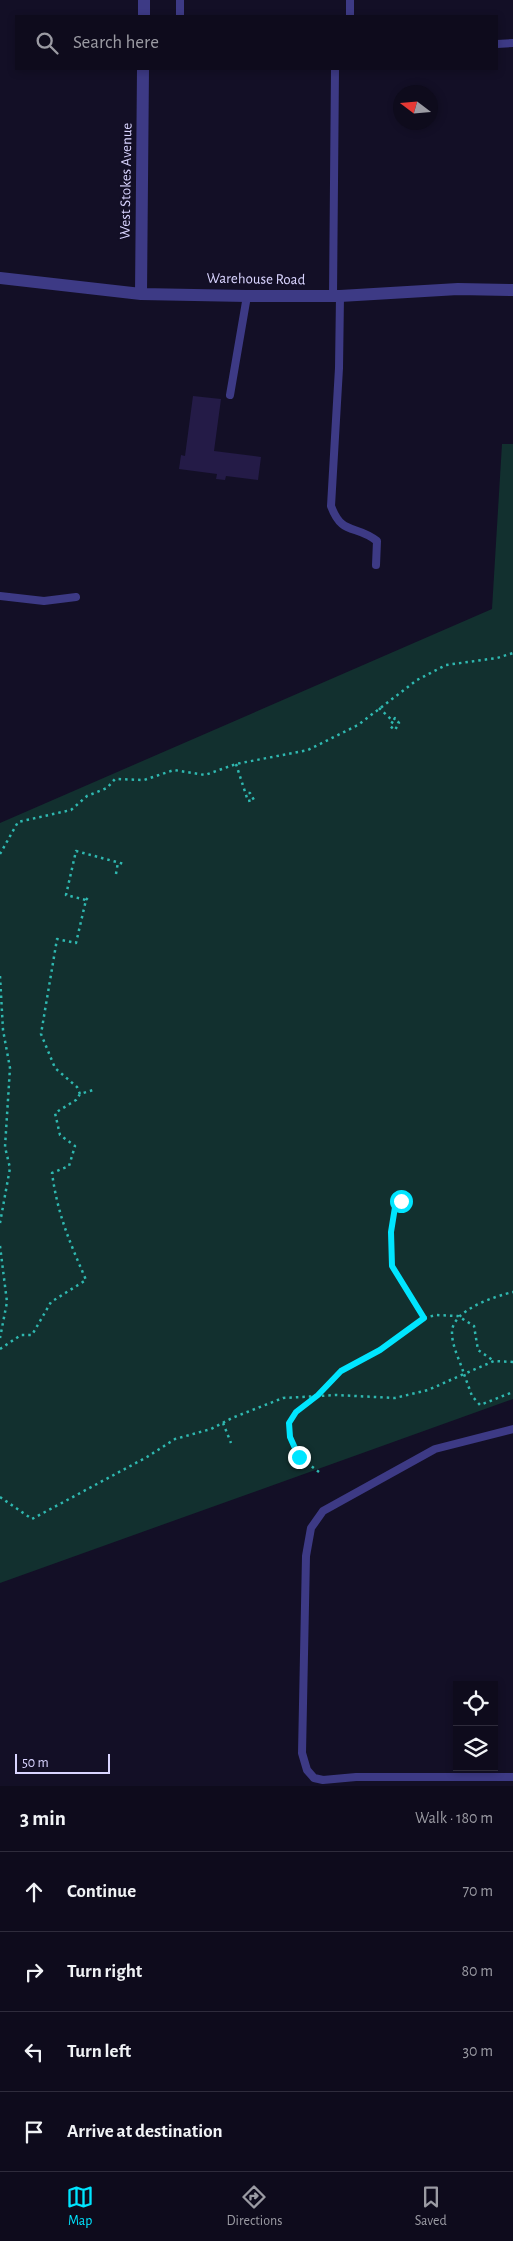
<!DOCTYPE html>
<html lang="en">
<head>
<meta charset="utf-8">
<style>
	body { margin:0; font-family:"Alegreya Sans",sans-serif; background:#171425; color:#f1f3f6 }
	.controls { position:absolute; right:15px; bottom:15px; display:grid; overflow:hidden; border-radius:0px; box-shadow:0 2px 8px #0003 }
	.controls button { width:45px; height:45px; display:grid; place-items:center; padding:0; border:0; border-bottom:1px solid #2e2b3b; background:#0e0b1c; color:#f1f3f6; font:25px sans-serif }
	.compass { position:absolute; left:393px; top:85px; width:45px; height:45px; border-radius:50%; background:#0e0b1c; box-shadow:0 2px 8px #0003; rotate:286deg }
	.scale { position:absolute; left:15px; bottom:12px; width:95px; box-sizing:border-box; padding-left:5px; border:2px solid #d9d4ff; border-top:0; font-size:14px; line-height:18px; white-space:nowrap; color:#d9d4ff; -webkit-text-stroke:4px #130f26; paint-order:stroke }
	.stop { position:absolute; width:15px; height:15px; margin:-11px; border:4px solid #00e5ff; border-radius:50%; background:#fff }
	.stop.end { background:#00e5ff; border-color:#fff; box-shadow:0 1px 5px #0008 }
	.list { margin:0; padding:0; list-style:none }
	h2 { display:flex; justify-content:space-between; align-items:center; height:65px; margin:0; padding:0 20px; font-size:21px }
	h2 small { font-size:16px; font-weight:400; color:#9b9ba3 }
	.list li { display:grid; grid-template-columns:32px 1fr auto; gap:15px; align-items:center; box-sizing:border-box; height:80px; padding:0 20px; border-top:1px solid #2e2b3b }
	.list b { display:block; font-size:19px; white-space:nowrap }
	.list em { font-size:16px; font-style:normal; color:#9b9ba3 }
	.icon { flex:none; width:28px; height:28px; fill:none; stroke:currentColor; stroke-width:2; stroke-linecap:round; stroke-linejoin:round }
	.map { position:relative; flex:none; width:513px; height:1786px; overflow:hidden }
	.search { position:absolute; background:#0e0b1c; box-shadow:0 2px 8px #0003; left:15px; right:15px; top:15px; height:55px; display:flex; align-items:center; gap:12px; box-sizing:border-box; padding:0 18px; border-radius:0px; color:#9b9ba3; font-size:19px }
	.sheet { height:385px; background:#0e0b1c }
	nav { display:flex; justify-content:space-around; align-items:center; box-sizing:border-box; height:70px; border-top:1px solid #2e2b3b; background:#0e0b1c; font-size:14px; color:#9b9ba3 }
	nav a { display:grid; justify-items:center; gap:2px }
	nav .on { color:#00e5ff }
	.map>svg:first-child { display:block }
	.green { fill:#12302f }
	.building { fill:#241b47 }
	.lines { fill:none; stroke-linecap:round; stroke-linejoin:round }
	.path { stroke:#2fb8b0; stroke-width:2.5; stroke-dasharray:2.5 4; stroke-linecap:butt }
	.lane { stroke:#3d3a85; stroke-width:8 }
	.street { stroke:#3d3a85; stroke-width:12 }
	.route { stroke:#00e5ff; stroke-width:6 }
	.labels { text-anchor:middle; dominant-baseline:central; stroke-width:4; stroke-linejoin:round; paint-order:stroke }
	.street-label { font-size:15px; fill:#d9d4ff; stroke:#130f26 }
</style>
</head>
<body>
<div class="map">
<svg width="513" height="1786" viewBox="0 0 513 1786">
	<rect width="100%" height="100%" fill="#130f26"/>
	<path class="green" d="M502,444H513V1399L0,1583V823L492,609Z"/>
	<path class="building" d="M193,396L221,399L214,451L261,457L258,480L226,476L225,480L216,479L217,474L179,469L181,455L185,456Z"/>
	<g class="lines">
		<path class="path" d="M379,708L393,721L390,726L395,730L399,723L395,718L393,721
			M236,764L248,801L254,800L250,793H245
			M0,854L18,822L71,810L87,796L107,788L115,779L144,780L174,770L205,775L236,764L308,750L358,725L417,680L446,665L497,658L513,653
			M116,874L118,862
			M86,900L90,895
			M0,976L3,1030L10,1068L5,1147L10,1168L0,1223
			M80,1094L77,1087L55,1068L41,1034L57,939L76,943L86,900L66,895L76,851L124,864
			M394,1210H399L401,1201H396L391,1232L392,1266L424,1318
			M0,1246L7,1302L0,1338
			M0,1349L21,1335H32L51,1302L86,1280C69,1240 58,1216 52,1173L69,1166L75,1146L60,1135L55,1113L76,1100L80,1094L93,1090
			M513,1362L494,1361L464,1374L472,1396L480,1405L513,1392
			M223,1423L231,1443
			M319,1472L299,1457L290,1437L289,1423L296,1412L317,1395L341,1371L380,1350L424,1318L436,1315L458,1316L474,1326L478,1350L494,1361
			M0,1497L32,1519L147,1457L175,1439L211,1429L232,1418L283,1398L336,1395L395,1398L428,1390L464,1374C460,1361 452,1346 452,1333C451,1310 496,1296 513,1292"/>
		<path class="lane" d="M180,0V16
			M350,16V0
			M497,44L513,43
			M333,296L335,69
			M340,296L339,368L331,506C342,536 355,524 377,541L376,565
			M230,395L247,296
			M0,596L44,601L76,597
			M513,1429L435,1449L323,1511L311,1528L306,1556L302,1753L307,1770L314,1778L323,1780L356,1777H513"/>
		<path class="street" d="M144,16V0
			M0,278L141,294L247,296H340L458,289L513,290
			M141,294L143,69"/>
	</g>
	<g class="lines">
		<path class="route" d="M299,1457L290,1437L289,1423L296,1412L318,1395L341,1371L380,1350L424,1318L392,1266L391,1232L396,1201H401"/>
	</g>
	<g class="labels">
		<g class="street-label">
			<text transform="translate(126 181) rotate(-89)">West Stokes Avenue</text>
			<text transform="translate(256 279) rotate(1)">Warehouse Road</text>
		</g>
	</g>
</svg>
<div class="controls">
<button><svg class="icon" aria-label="locate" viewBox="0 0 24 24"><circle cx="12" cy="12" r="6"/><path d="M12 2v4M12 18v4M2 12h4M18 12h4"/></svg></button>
<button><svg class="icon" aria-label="layers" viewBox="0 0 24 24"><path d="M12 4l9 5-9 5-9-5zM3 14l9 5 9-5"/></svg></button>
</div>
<svg class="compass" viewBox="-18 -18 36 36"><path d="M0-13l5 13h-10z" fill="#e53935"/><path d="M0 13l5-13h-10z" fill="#9b9ba3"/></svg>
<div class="scale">50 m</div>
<div class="stop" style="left:401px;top:1201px"></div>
<div class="stop end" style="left:299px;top:1457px"></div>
<div class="search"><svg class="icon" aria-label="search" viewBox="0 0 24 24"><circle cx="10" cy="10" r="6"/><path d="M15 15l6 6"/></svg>Search here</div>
</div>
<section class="sheet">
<h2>3 min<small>Walk · 180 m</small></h2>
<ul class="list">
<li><svg class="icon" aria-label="ahead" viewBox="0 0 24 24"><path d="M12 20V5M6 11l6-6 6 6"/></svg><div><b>Continue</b></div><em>70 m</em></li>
<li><svg class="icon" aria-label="right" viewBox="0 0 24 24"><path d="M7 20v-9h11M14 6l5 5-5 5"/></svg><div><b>Turn right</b></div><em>80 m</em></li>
<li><svg class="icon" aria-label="left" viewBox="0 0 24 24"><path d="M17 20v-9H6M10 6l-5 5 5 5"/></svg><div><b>Turn left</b></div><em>30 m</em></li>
<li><svg class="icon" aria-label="arrive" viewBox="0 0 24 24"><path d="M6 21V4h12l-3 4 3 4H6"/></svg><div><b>Arrive at destination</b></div></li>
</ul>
</section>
<nav>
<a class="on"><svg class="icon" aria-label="map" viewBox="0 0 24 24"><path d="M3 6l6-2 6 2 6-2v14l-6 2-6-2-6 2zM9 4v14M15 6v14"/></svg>Map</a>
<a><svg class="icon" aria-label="directions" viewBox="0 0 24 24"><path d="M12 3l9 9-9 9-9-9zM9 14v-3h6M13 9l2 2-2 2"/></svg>Directions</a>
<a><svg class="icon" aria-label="saved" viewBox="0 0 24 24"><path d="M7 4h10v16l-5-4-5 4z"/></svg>Saved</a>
</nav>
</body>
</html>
